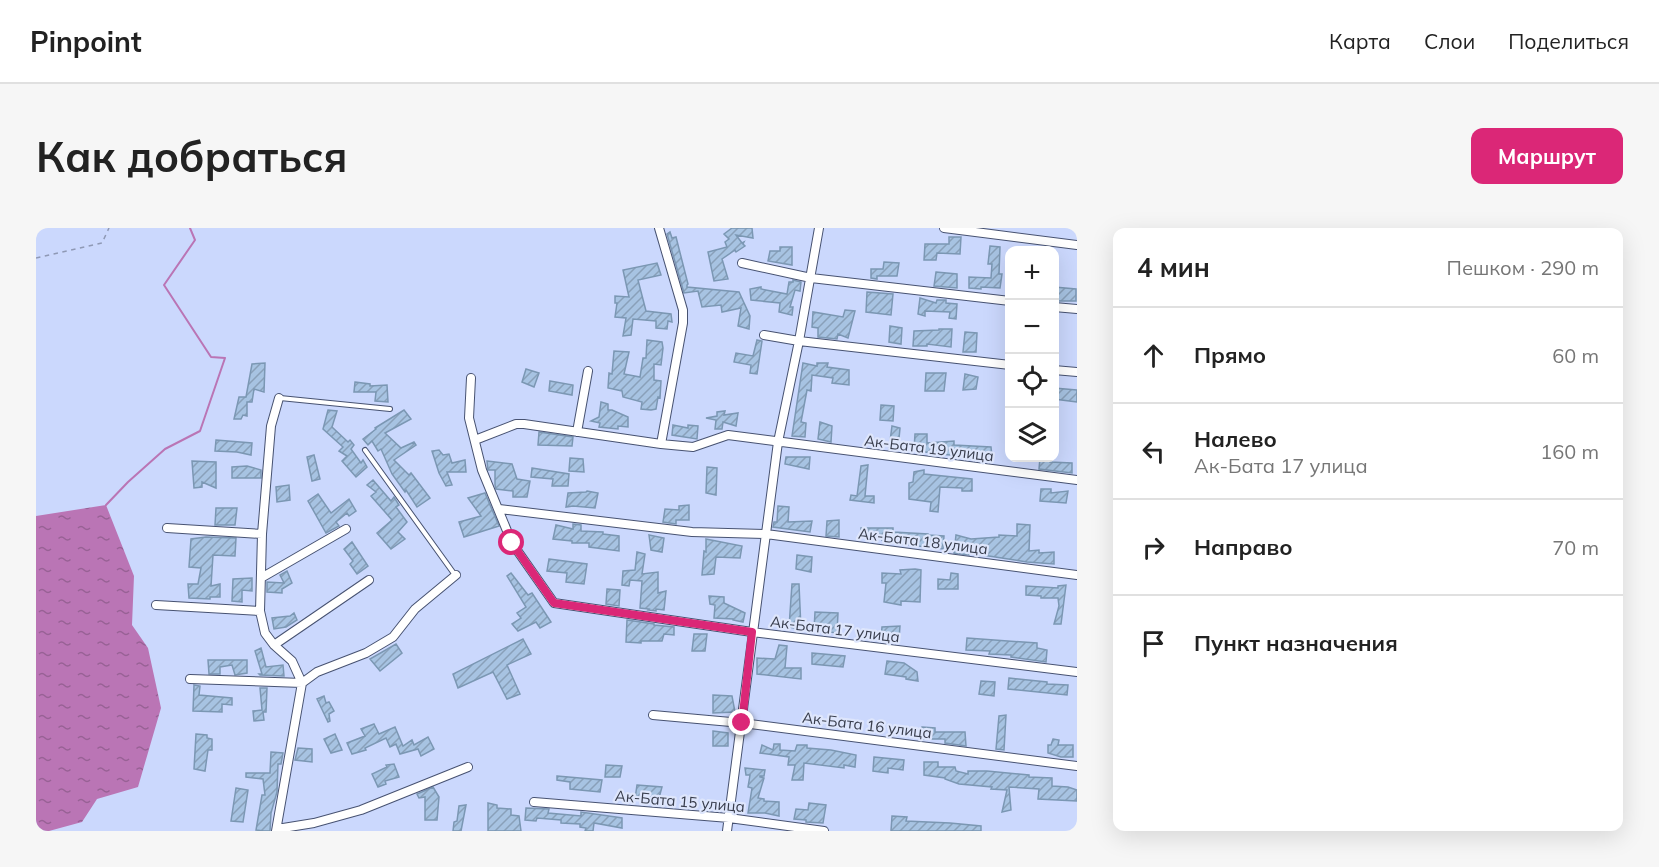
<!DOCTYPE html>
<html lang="ru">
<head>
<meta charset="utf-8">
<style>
	body { margin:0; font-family:Mulish,sans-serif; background:#f6f6f6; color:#222 }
	.controls { position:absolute; right:18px; top:18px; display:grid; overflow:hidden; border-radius:12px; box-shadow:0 6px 24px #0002 }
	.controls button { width:54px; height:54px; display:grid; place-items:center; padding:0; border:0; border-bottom:2px solid #e0e0e0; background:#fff; color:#222; font:30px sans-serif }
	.stop { position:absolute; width:18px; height:18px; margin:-14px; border:4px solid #db2777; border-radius:50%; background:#fff }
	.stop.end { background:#db2777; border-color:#fff; box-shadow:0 2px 6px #0008 }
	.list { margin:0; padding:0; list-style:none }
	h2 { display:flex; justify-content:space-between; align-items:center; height:78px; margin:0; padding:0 24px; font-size:26px }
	h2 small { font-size:20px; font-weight:400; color:#767676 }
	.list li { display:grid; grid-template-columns:39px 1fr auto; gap:18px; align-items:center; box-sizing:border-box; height:96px; padding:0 24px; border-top:2px solid #e0e0e0 }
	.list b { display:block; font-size:22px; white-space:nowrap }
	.list p { margin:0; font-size:20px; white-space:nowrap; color:#767676 }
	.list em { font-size:20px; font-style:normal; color:#767676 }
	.icon { flex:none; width:33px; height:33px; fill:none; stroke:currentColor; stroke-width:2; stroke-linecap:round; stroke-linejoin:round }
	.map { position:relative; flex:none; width:1041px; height:603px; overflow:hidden; border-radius:12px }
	header { display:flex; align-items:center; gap:36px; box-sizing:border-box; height:84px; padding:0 30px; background:#fff; border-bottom:2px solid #e0e0e0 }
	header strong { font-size:28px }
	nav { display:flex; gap:33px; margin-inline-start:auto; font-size:21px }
	.intro { display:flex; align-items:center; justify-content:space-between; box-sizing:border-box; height:144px; padding:0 36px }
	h1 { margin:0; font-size:42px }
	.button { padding:15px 27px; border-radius:12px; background:#db2777; color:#fff; font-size:21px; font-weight:700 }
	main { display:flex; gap:36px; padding:0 36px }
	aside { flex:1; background:#fff; border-radius:12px; box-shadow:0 6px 24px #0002 }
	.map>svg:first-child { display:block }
	.water { fill:url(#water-ripples) }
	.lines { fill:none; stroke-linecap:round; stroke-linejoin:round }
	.stream { stroke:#ba75b5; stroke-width:2 }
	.building { fill:url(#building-hatch); stroke:#7b97b3; stroke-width:1.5 }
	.service-casing { stroke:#475271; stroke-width:6 }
	.minor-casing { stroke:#475271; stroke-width:10 }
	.path { stroke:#8f99b5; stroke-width:1.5; stroke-dasharray:4.5 4.5; stroke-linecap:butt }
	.service { stroke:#fff; stroke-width:4 }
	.minor { stroke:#fff; stroke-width:8 }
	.route { stroke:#db2777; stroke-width:8 }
	.labels { text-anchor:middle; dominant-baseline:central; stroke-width:4.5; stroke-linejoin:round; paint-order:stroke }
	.street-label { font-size:15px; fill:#373c4b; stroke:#dee6fc }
</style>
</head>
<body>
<header>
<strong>Pinpoint</strong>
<nav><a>Карта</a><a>Слои</a><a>Поделиться</a></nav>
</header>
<div class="intro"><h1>Как добраться</h1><a class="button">Маршрут</a></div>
<main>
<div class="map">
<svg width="1041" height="603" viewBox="0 0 1041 603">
	<defs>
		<pattern id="water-ripples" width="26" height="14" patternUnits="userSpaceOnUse" patternTransform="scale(1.5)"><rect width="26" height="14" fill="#ba75b5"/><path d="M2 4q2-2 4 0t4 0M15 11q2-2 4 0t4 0" fill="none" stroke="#986195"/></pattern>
		<pattern id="building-hatch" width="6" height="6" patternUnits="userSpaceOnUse" patternTransform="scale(1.5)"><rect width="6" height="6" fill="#a7c3e2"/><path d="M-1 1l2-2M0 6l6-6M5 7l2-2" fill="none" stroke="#89a0b9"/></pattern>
	</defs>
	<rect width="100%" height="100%" fill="#cbd8fd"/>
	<path class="water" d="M70,277L98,348L96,397L112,420L125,480L102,559L61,571L46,594L13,603H0V288Z"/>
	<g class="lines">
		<path class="stream" d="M70,277L92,254L129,221L164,203L189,130L175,129L128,57L159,12L154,0"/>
	</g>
	<path class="building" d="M696,0H716L717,10L700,7L706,15L708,14L707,16L709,18L700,24L699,22L686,31L692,51L678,53L672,24L691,19L689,14L693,11L688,6Z
		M634,4L636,10L640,9L652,56L651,57V59L703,64L714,88L713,101L702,98L705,80L686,84L685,77L666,79L662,63L648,65L631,6Z
		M913,9H925L924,26L901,25L900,32H888L889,16H913Z
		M954,18L964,19L963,46H966L964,60L945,59V61L933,60V49L955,50L956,36H952Z
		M744,19H756V37L732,33L734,23H744Z
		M848,34L863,35L861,48H841V51L835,50V41H847Z
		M621,35L625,47L602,52L610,83L635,86L636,94L632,93L631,101L620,100V93L597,91L595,107L587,108L590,90L579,89L581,75H579V68L593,69L587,42Z
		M900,44L921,46V60L898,58Z
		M757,52L765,54L764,63L759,62L754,79H757L756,87L743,84L744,75L715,72L714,61L725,59V61L751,66L753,54H757Z
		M1018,59L1040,61V73H1018Z
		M831,64L857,66L855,87L830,84Z
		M884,70L900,75L901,72H910V75L921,76L920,91L913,90L914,84L889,83V88L882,86Z
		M809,82L819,83L812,110L802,106L801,111L782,109V100L776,99L777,84L807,89Z
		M854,98L866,100L865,116L853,114Z
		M903,101H916L915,119L891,116V118H877L878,103L903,102Z
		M929,104L941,105L940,124H927Z
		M611,112L626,114L627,120L625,137L618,136V152L625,153L624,170L622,169L620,181L615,182L605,181L606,174L587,169L586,163L572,160L573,145L576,146L578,123L593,124L588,146L604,149L607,130H610Z
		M721,112L726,113L721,146L714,145L715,137L698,134L700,125L717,128Z
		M229,135L228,164L218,161L216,174H211V188L207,187L205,191H198L203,169H210L216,136Z
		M767,135L781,138V135H792L791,139L813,142V157L796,155L797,150L776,147L775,163L771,162L765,194L770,195L769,209L756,208Z
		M490,141L503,145L498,159L486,154Z
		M890,145H910L908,163H889Z
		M929,146L942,149L940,161L927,162Z
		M514,153L537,157L536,167L513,163Z
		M319,154L334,156V158L351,157L352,174L339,173L340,164H318Z
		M1018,160L1041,162V174L1018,171Z
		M565,174L572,176V182H576L592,189V199L582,198V201L563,199L564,195L555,193L563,189Z
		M845,177L858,178L857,193L844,192Z
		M292,182L301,183L296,199L312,214L314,212L318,217L315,221L325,235L327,232L331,239L320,249L306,233L311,228L303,223L307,219L287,201Z
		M368,182L375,191L349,205L365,220L378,214L380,217L358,232L373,247L375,245L394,270L381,279L370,262L369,264L356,246L345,221L342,223L336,213L332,217L327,211L340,201L339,200Z
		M689,183L688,187L702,185L700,198L687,194L686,201H679L680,192L670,190L681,188V184Z
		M784,194L796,198L795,214L782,211Z
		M637,197L652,200V197L662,198L661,211L636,207Z
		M856,198L864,200L862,221H853Z
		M503,204L537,209L536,218L502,217Z
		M879,206H891V215L918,213V217L955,219L956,229L928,231V228L902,226V227H895V225L878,222Z
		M180,212L216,215L215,227L201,224L179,223Z
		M403,222L407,227L413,226L416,235L429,232L430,244H411L416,257L410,258L403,245L396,223Z
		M278,227L284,251L276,253L271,229Z
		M750,229H774L773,241L749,236Z
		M534,230L547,231L548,244L533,243Z
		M1004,230H1014V234L1036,235V245L1003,241Z
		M156,233L180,234V260L166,254V259L158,260Z
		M451,233L476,236L481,251L494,253L491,269H477V263L460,261L459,257V242H452Z
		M832,237L829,268H838V275L814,272L815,267L821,268L825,238Z
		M211,238L225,242V250H196V239Z
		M671,239L681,240L680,267L670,265Z
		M496,240L533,246L532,258H516L517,251L495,249Z
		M888,242V246L936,251V263H926V260L904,259L902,284L894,283L895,274L873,271V255L877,254L878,244Z
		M337,252L355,273L358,269L363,277L360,279L371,294L362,304L369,311L355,321L341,305L356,292L335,268L340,264L331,257Z
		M253,257L254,272L241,274L240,259Z
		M1005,261H1015V265L1032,263L1030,275L1004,273Z
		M551,263L562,265L559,280L537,278L530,279L532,265L550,264Z
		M449,265L463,298L428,309L423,294L445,288L432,270Z
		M282,266L295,285L313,271L320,283L313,288L311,285L300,294L303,298L290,305L272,273Z
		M653,277V292H640V296L627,294L629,281L643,282V278Z
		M742,278L753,279L752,294L776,293L774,304L737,299L738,294H741Z
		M180,280H201L199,297H179Z
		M803,292V309L790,308L791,293Z
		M537,296L545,297V303L567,304V306L583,308V323L553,319V315H536V313L517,311L520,297L537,301Z
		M981,296L994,297L993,323L1003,322V325L1018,324V336L991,334L933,325V327L918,325L920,307L935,311L963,309V307L981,308Z
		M825,300H857V304L892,306V307L908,308L907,321L865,316L866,314L846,312L847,307L825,302Z
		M613,307L628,310L626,324L615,322Z
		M170,309L200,310L199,328L177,327L175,358L184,356V369H174V371L153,370L152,356H162L165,340L153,339L155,311Z
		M670,311L706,318L704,330L680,329L678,346L666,347L668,323L670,324Z
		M316,314L332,338L321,346L314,336L317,333L308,321Z
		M601,324L609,326L606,346L622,344V365L630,363L628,382L620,381V383L612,382L613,381L604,380L606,353L594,352L593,358L586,357L587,343L599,342Z
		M761,327L776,329L775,344L760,341Z
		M513,331L551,336L548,356L530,354L531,345L511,343Z
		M879,341L885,342L884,374L865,373V377L848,374L850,355H846V345L865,346L864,342Z
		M251,343L256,355L246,361V365L231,364V354L248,355L244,347Z
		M475,345L492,367L496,365L515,394L504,400L500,394L482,403L476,396L485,390L481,385L490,379L471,348Z
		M915,345L922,346V361H902V351L914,352Z
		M216,350V363L206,362V374L196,373L197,351Z
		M756,356H763L765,401L753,399Z
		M1030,357L1025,396H1018L1023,378L1022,370H1005V368L990,367V358L1022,360V358Z
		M571,361L584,362L583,378L570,376Z
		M673,368L688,369V375L709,385L707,394L697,392V391L678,390L679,377L674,376Z
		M779,384L802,385L801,405L778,402Z
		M258,385L261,392L250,399L238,401L236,390L254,388Z
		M591,392L618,396V397L638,399V407L628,406L626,413H605V415L590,414Z
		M864,398L863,411L845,410L846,399Z
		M658,406H671L669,423H656Z
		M931,410L1001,415V420L1011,422L1010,434L975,429V427L953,426L954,423L930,422Z
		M487,411L495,426L471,437L484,466L471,471L457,444L422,460L417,446Z
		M360,416L366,425L344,443L334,431Z
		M743,417L751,418L749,440H765V451L721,446V430L739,431Z
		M225,420L230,439L247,437L248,448L224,447L223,446H226L219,423Z
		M776,425L809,428L807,439L776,436Z
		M172,432H211V445L199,447L196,437L184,439V446H173Z
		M851,433L868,435L881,444L882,453L870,451V449L849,446Z
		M973,450L1011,454V456L1032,457L1031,467L972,461Z
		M945,453L959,454L958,468L943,466Z
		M158,457L164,458L163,467L196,470V477L186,476V484L157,483Z
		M224,460H231L230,484H227L228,492L218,493L217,483L226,482Z
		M677,467L696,468L699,484L677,485Z
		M288,468L290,475L293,474L298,483L293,486L294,493L292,494L281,471Z
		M970,487L968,522L960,521L963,488Z
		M338,496L343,506L359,499L367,518L376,512L378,517L392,509L398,521L385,528L382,521L364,526L360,516L354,519L350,510L329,520L330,522L316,526L311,515L329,508L325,501Z
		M886,499L899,500V504H929L930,518L909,515V511H885Z
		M677,503L692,505V518H677Z
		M160,506L171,507V510L176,511V522H172L169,543L158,541Z
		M299,506L306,522L295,525L288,511Z
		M1017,511L1023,512L1022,517H1037V529H1025L1012,525V517H1015Z
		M738,516H744V522L759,523L761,517H771V520L795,522L820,527L819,539L808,537V540L768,535L767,552H756L759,537H752L753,529L724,525L726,517L737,522Z
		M262,520L276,521V534L259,532Z
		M235,524L247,525L245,536H242L241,564L235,585L234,603H228L220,602L226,567H229L227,551L210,549V545H234Z
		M838,529L868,532L867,542L852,540V545L837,543Z
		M888,534H902V539H919L920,543L932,546V543H951L993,547V549L1016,550V558L1032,559L1041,562V573L1002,571L1003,561L973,559L975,582L966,584L971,562L955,561L956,559L923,556L909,551V550L888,547Z
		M358,536L363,549L349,553L350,556L342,559L336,546L351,539L350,537Z
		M570,537L586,538L584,549H569Z
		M709,540L729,542L728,548H724V549L728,550L722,570L728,571V573L743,574V588L729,585H712L716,560L712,559L714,547H710Z
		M521,548L566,552L564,564L534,561V554L521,552Z
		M601,557L626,559L623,570L612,569L611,573L599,571Z
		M397,559L403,569L401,592H389V569L383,570L381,566Z
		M200,560L212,562L207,594L195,593Z
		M452,575L461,577V580L475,581V587L483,588L485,603H452Z
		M773,575L790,577L787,595L770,594V592L758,591L760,581L772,582Z
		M430,577L425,603H417L418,594L421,593L423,578Z
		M490,580L513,581L512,585L545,588V584L580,589L586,590V600L558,595L557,603H549L550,600L544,599V596L525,595V592L501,590L500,593L489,592Z
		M856,588L871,589L870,593L914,595L945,598V603H855Z"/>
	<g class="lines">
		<defs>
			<path id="service" d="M244,170L354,181
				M329,222L419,347"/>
			<path id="minor" d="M623,0L647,82V95L625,216
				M908,0L1041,17
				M706,35L775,50L974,73
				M1018,79L1041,81
				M728,107L763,113L974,137
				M1018,142L1041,144
				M435,150L433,190L446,242L476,315L518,375L716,404L1041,444
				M541,204L552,143
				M439,212L480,196H488L625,216L657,219L692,207L1041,252
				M463,281L656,304L730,306L1041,347
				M131,300L226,306
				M225,350L310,301
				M120,377L224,383
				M238,417L333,352
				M154,451L266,455L281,444L330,425L357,409L379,381L420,347
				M617,487L706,495L1041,538
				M498,574L693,590L788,603
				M241,601L278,595L325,582L432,539
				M240,603L266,455L256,433L238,417L229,405L224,383L226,306L235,198L243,170
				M691,603L742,214L763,113L783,0"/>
		</defs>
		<use href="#service" class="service-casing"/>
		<use href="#minor" class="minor-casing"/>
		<path class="path" d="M0,30L66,15L73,0"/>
		<use href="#service" class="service"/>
		<use href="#minor" class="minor"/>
	</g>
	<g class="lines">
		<path class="route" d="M476,315L518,375L716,404L706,495"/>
	</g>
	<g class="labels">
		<g class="street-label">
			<text transform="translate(893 220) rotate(7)">Ак-Бата 19 улица</text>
			<text transform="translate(887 313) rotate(7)">Ак-Бата 18 улица</text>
			<text transform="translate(799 401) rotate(7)">Ак-Бата 17 улица</text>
			<text transform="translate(831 497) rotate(7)">Ак-Бата 16 улица</text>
			<text transform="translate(644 573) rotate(5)">Ак-Бата 15 улица</text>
		</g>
	</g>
</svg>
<div class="controls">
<button>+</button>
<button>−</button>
<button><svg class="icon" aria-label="locate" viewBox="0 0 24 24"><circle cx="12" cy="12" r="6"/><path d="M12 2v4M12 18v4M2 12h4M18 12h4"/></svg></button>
<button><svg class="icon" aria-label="layers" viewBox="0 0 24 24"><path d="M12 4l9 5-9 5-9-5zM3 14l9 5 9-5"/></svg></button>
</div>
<div class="stop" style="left:476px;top:315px"></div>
<div class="stop end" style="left:706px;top:495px"></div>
</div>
<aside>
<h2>4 мин<small>Пешком · 290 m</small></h2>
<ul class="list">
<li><svg class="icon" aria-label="ahead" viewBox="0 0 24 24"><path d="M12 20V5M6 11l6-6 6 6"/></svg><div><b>Прямо</b></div><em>60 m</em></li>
<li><svg class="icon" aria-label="left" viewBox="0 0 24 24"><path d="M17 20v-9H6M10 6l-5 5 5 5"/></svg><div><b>Налево</b><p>Ак-Бата 17 улица</p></div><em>160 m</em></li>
<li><svg class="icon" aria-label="right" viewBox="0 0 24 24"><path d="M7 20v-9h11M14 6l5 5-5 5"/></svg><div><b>Направо</b></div><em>70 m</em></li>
<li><svg class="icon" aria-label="arrive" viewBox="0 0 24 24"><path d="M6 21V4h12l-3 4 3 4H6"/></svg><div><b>Пункт назначения</b></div></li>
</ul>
</aside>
</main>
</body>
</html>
